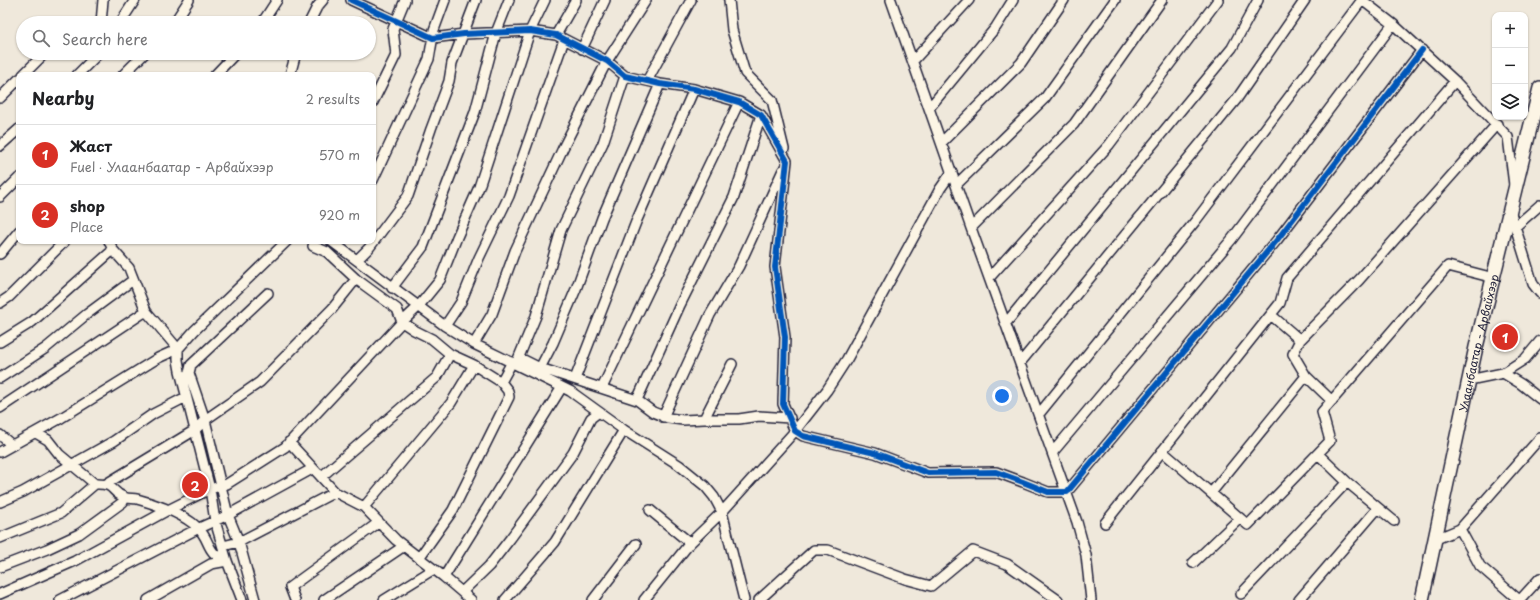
<!DOCTYPE html>
<html lang="en">
<head>
<meta charset="utf-8">
<style>
	body { margin:0; font-family:"Playpen Sans",sans-serif; background:#f6f6f6; color:#202124 }
	.controls { position:absolute; right:12px; top:12px; display:grid; overflow:hidden; border-radius:8px; box-shadow:0 1px 3px #0004 }
	.controls button { width:36px; height:36px; display:grid; place-items:center; padding:0; border:0; border-bottom:1px solid #e0e0e0; background:#fff; color:#202124; font:20px sans-serif }
	.you { position:absolute; left:1002px; top:396px; width:14px; height:14px; margin:-10px; border:3px solid #fff; border-radius:50%; background:#1a73e8; box-shadow:0 0 0 6px #1a73e833 }
	.badge { display:grid; place-items:center; width:26px; height:26px; border-radius:50%; background:#d93025; color:#fff; font-size:13px; font-weight:700 }
	.pin { position:absolute; translate:-50% -50%; border:2px solid #fff; box-shadow:0 1px 4px #0006 }
	.list { margin:0; padding:0; list-style:none }
	h2 { display:flex; justify-content:space-between; align-items:center; height:52px; margin:0; padding:0 16px; font-size:17px }
	h2 small { font-size:13px; font-weight:400; color:#757577 }
	.list li { display:grid; grid-template-columns:26px 1fr auto; gap:12px; align-items:center; box-sizing:border-box; height:60px; padding:0 16px; border-top:1px solid #e0e0e0 }
	.list b { display:block; font-size:15px; white-space:nowrap }
	.list p { margin:0; font-size:13px; white-space:nowrap; color:#757577 }
	.list em { font-size:13px; font-style:normal; color:#757577 }
	.icon { flex:none; width:22px; height:22px; fill:none; stroke:currentColor; stroke-width:2; stroke-linecap:round; stroke-linejoin:round }
	.map { position:relative; flex:none; width:1540px; height:600px; overflow:hidden }
	.search { position:absolute; background:#fff; box-shadow:0 1px 3px #0004; left:16px; top:16px; width:360px; height:44px; display:flex; align-items:center; gap:10px; box-sizing:border-box; padding:0 14px; border-radius:22px; color:#757577; font-size:15px }
	.panel { position:absolute; background:#fff; box-shadow:0 1px 3px #0004; left:16px; top:72px; width:360px; height:172px; border-radius:8px }
	.map>svg:first-child { display:block }
	.lines { fill:none; stroke-linecap:round; stroke-linejoin:round }
	.minor-casing { stroke:#22223b; stroke-width:12 }
	.highway-casing { stroke:#22223b; stroke-width:16 }
	.minor { stroke:#fcf5e5; stroke-width:9 }
	.highway { stroke:#fcf5e5; stroke-width:13 }
	.cycleway-casing { stroke:#fcf5e5; stroke-width:8 }
	.cycleway { stroke:#0057b8; stroke-width:6 }
	.labels { text-anchor:middle; dominant-baseline:central; stroke-width:4; stroke-linejoin:round; paint-order:stroke }
	.street-label { font-size:11px; fill:#22223b; stroke:#fcf5e5 }
</style>
</head>
<body>
<div class="map">
<svg width="1540" height="600" viewBox="0 0 1540 600">
	<rect width="100%" height="100%" fill="#efe8db"/>
	<filter id="ink" filterUnits="userSpaceOnUse"><feTurbulence type="fractalNoise" baseFrequency=".025" numOctaves="2"/><feDisplacementMap in="SourceGraphic" scale="8" xChannelSelector="R" yChannelSelector="G"/><feConvolveMatrix kernelMatrix="1 2 1 2 8 2 1 2 1" color-interpolation-filters="sRGB"/></filter>
	<g filter="url(#ink)">
		<g class="lines">
			<defs>
				<path id="minor" d="M351,0L433,38L464,34L530,31L556,35L607,61L625,76L660,84L694,89L739,102L761,115L787,161L775,267L785,337L783,404L795,431L803,436L875,453L928,473L996,472L1023,482L1048,492H1067L1277,240L1422,50
					M729,0L732,30L745,73L772,100L784,149
					M891,0L971,228L1077,522L1086,555L1091,600
					M1362,0L1393,24L1455,81L1508,137L1514,185
					M101,23L103,0
					M120,23L135,0
					M174,23L189,0
					M262,23L277,0
					M309,23L317,7L323,0
					M556,35L576,0
					M582,49L605,0
					M913,61L969,0
					M23,75L45,53
					M77,75L99,53
					M123,75L145,53
					M215,75L236,53
					M290,75L296,53
					M647,81L691,0
					M0,98L19,79
					M373,102L396,55L393,29L405,0
					M930,107L996,27L1013,0
					M942,142L1021,63L1064,0
					M0,146L19,129
					M373,180L429,59L434,30L445,0
					M956,185L1045,98L1115,0
					M0,197L19,178
					M1510,210L1533,284L1540,293
					M1516,226L1540,205
					M971,228L1074,124L1162,0
					M109,241L113,250L129,268L146,311L178,349V360L180,371L210,489L215,521L227,561L242,600
					M331,241L445,326L474,344L570,391L624,430L679,465L705,486L714,497L722,512L744,600
					M313,246L327,252L356,279L397,309L402,322L414,330L432,339L450,354L474,365L501,382
					M0,254L19,231
					M357,260L369,248L408,196L431,129L449,81L452,63L457,50L476,0
					M990,277L1109,145L1218,0
					M392,288L423,247L475,112L496,33L509,0
					M0,303L9,297L65,241
					M1271,315L1300,340L1293,354L1306,376L1332,401
					M1006,323L1232,48L1258,0
					M445,326L461,302L479,258L509,196L564,40
					M1300,340L1359,280L1497,124
					M0,342L32,322L113,250
					M474,344L492,314L515,251L564,146L607,61L646,0
					M520,358L540,368L637,400L653,412L668,418L683,420L704,419H739L759,416L790,418
					M1020,363L1236,100L1305,0
					M516,364L536,316L561,230L603,143L625,76
					M540,368L553,343L576,289L602,218L660,84
					M1503,373L1521,384L1540,399
					M0,378L46,348L87,314L133,280
					M575,379L636,222L694,89
					M1469,380L1503,373L1525,359L1540,341
					M602,388L739,102
					M637,400L680,305L734,197L761,115
					M0,408L146,311
					M1039,414L1197,219L1362,0
					M663,417L710,315L739,266L783,170
					M704,419L732,364
					M36,433L48,440L59,454L95,484C116,483 110,492 124,497C128,499 133,498 137,499C155,504 184,514 198,528C211,540 205,553 227,561
					M0,435L12,445
					M289,442L335,492
					M1162,451L1248,525L1330,441L1322,412L1448,266L1494,278
					M0,452L61,418L158,358L178,349L194,331L287,241
					M1053,452L1232,239L1393,24
					M1318,454L1347,482L1394,521
					M321,477L437,377L450,354
					M106,484L195,430L205,420L260,382L332,309L356,279
					M1211,493L1306,376
					M0,502L23,492L114,441L153,414L186,397
					M364,507L396,540L444,577L471,600
					M650,510L690,543
					M1105,523L1280,303L1287,278L1455,81
					M1460,529L1480,566L1519,600
					M0,538L61,513L95,484
					M1436,539L1460,529L1540,438
					M223,546L239,542L335,492L364,507L451,403L474,365
					M419,558L453,510L509,397L508,391L501,382L512,362
					M1193,563L1240,518
					M0,567L47,549L79,534L123,502L124,497
					M444,577L562,387
					M462,592L489,566L510,539L573,453L591,418L599,412
					M0,594L75,561L168,510L210,489L227,484L285,447L402,322L418,307L440,280L457,237L479,187L530,31L545,0
					M1241,594L1347,482
					M60,600L199,528L228,515L312,469
					M148,600L211,564L227,561
					M255,600L239,542L228,515L205,420L189,373L191,365L268,293
					M295,600L290,587L378,523
					M324,600L404,546
					M384,600L434,569
					M505,600L555,542L624,430
					M593,600L636,544
					M644,600L690,543L722,512L795,431L827,390L847,359L940,189L952,172
					M759,600L814,550H828L905,579L931,586L973,551L1007,564L1058,600
					M1299,600L1378,508
					M1520,600L1540,578"/>
				<g id="highway">
					<path id="s1" d="M1422,600L1476,347L1540,88"/>
				</g>
			</defs>
			<use href="#minor" class="minor-casing"/>
			<use href="#highway" class="highway-casing"/>
			<use href="#minor" class="minor"/>
			<use href="#highway" class="highway"/>
			<defs>
				<path id="cycleway" d="M351,0L433,38L464,34L530,31L556,35L607,61L625,76L660,84L694,89L739,102L761,115L787,161L775,267L785,337L783,404L795,431L803,436L875,453L928,473L996,472L1023,482L1048,492H1067L1277,240L1422,50"/>
			</defs>
			<use href="#cycleway" class="cycleway-casing"/>
			<use href="#cycleway" class="cycleway"/>
		</g>
	</g>
	<g class="labels">
		<g class="street-label">
			<text stroke="none"><textPath href="#s1" startOffset="263">Улаанбаатар - Арвайхээр</textPath></text>
		</g>
	</g>
</svg>
<div class="controls">
<button>+</button>
<button>−</button>
<button><svg class="icon" aria-label="layers" viewBox="0 0 24 24"><path d="M12 4l9 5-9 5-9-5zM3 14l9 5 9-5"/></svg></button>
</div>
<div class="you"></div>
<div class="pin badge" style="left:1505px;top:337px">1</div>
<div class="pin badge" style="left:195px;top:485px">2</div>
<div class="search"><svg class="icon" aria-label="search" viewBox="0 0 24 24"><circle cx="10" cy="10" r="6"/><path d="M15 15l6 6"/></svg>Search here</div>
<section class="panel">
<h2>Nearby<small>2 results</small></h2>
<ul class="list">
<li><span class="badge">1</span><div><b>Жаст</b><p>Fuel · Улаанбаатар - Арвайхээр</p></div><em>570 m</em></li>
<li><span class="badge">2</span><div><b>shop</b><p>Place</p></div><em>920 m</em></li>
</ul>
</section>
</div>
</body>
</html>
